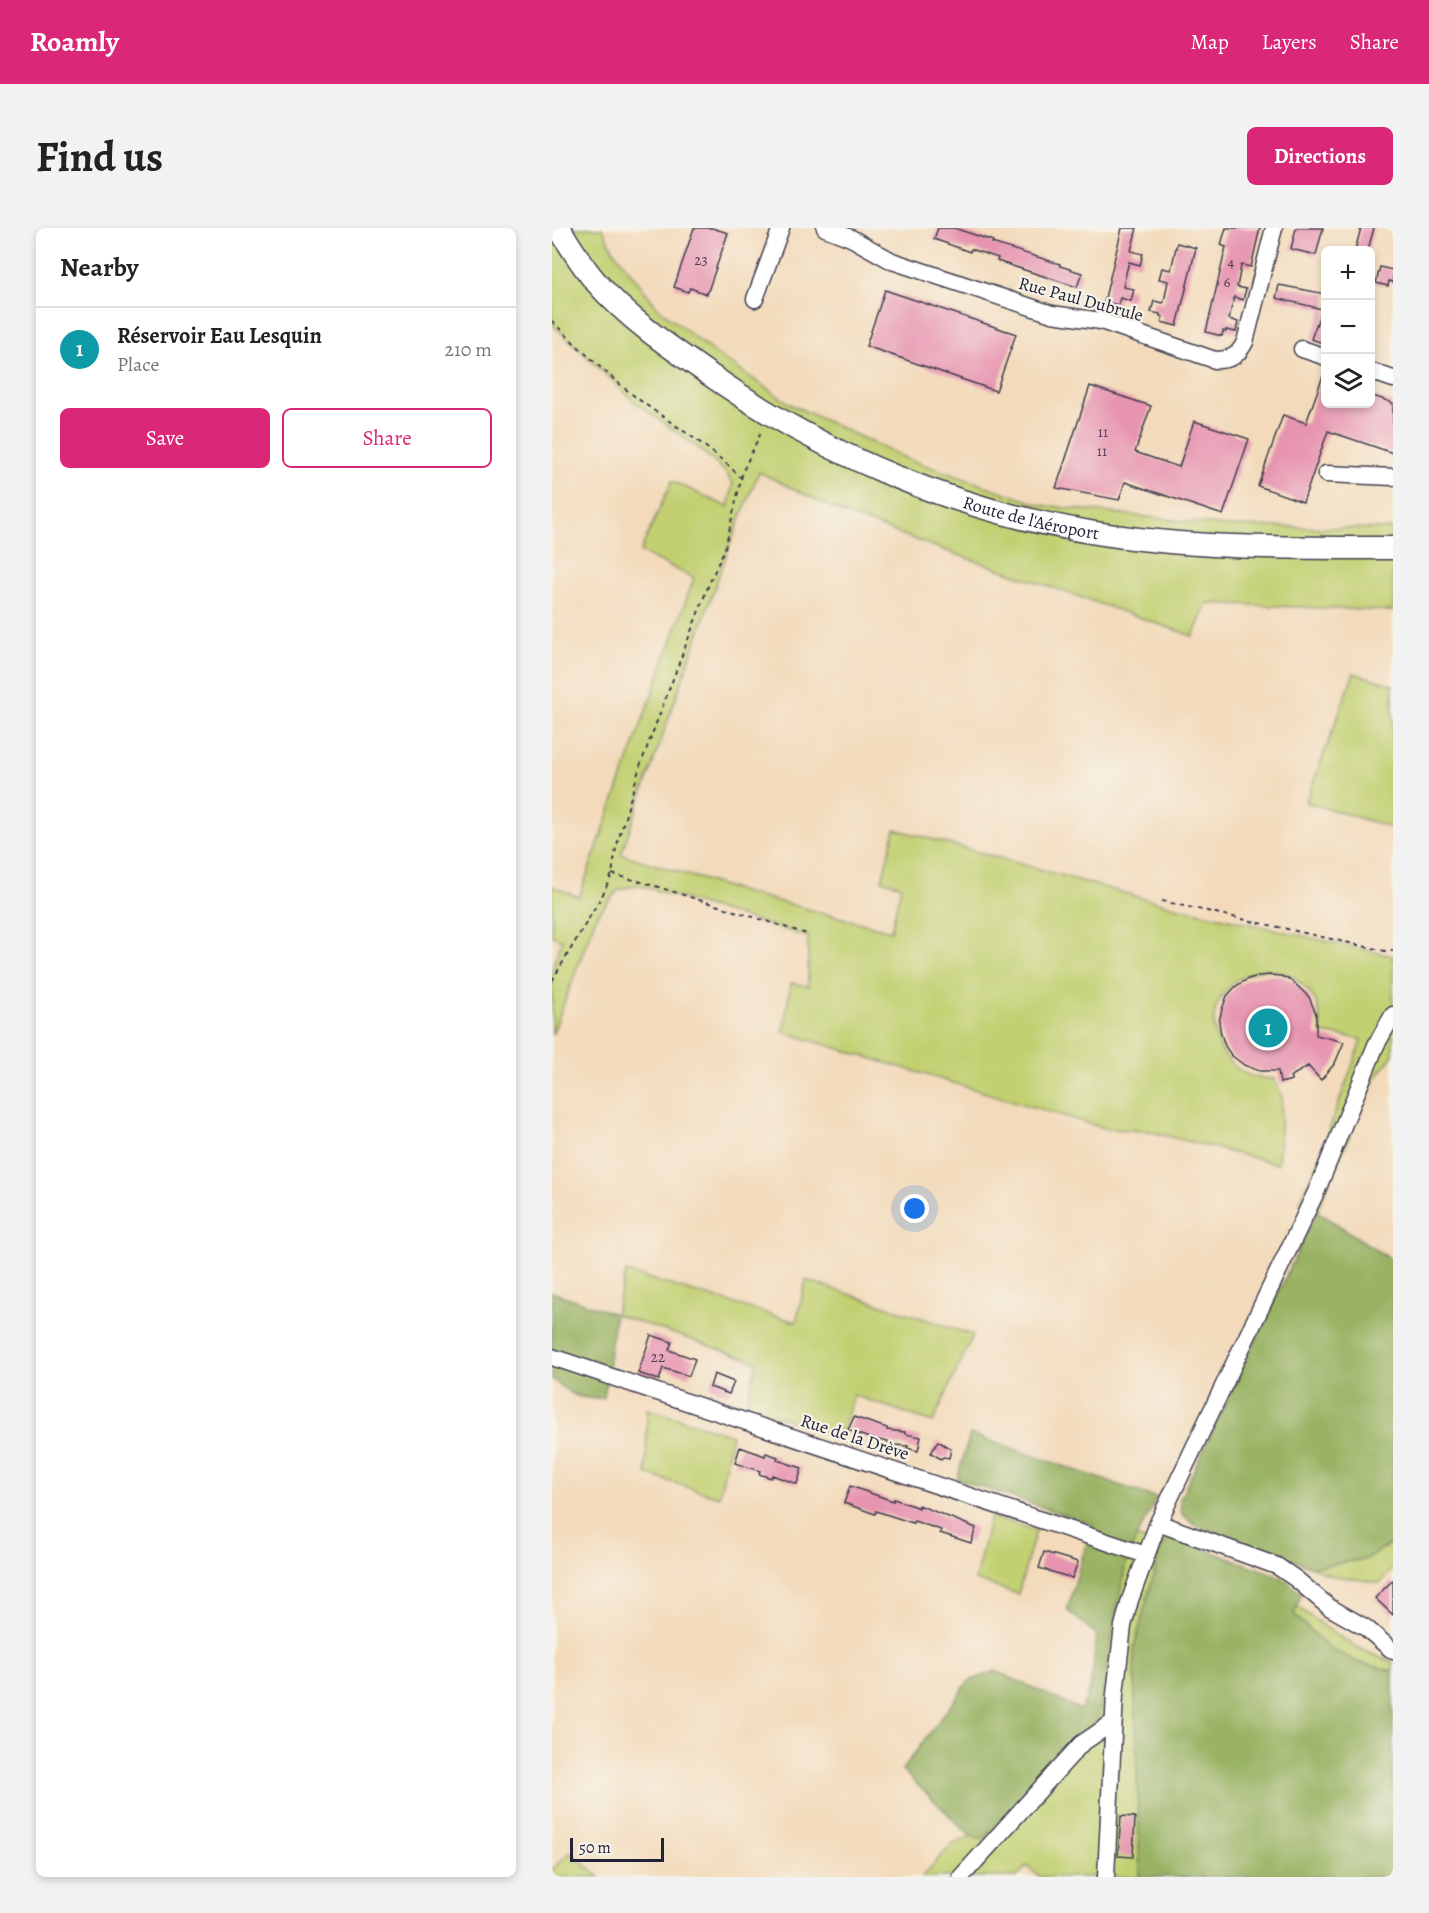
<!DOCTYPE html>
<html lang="en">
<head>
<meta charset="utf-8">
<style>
	body { margin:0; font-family:Alegreya,serif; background:#f2f2f2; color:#222 }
	.controls { position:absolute; right:18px; top:18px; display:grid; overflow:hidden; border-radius:9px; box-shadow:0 3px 9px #0003 }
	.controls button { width:54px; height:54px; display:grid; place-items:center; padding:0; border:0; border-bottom:2px solid #e0e0e0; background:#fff; color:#222; font:30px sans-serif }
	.scale { position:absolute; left:18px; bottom:15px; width:94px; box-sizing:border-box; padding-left:6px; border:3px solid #22223b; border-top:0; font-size:16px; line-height:21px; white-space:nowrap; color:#22223b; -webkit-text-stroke:4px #f7f3e8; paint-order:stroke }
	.you { position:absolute; left:363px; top:981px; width:21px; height:21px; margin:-15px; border:4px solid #fff; border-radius:50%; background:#1a73e8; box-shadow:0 0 0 9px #1a73e833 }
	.badge { display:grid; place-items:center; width:39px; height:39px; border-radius:50%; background:#db2777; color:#fff; font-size:20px; font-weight:700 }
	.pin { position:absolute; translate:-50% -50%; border:3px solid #fff; box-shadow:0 2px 6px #0006 }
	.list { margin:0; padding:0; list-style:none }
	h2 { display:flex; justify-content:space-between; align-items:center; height:78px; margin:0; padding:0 24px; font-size:26px }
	h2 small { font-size:20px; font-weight:400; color:#767676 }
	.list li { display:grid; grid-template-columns:39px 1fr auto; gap:18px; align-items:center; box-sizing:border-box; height:84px; padding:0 24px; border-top:2px solid #e0e0e0 }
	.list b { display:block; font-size:22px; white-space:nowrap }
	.list p { margin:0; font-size:20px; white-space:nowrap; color:#767676 }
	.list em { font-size:20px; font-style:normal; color:#767676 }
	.actions { display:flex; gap:12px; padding:18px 24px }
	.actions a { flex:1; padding:14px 0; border:2px solid #db2777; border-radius:9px; text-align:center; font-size:21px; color:#db2777 }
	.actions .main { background:#db2777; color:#fff }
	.icon { flex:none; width:33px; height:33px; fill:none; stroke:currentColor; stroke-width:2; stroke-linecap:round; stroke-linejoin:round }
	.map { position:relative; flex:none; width:841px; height:1649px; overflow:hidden; border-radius:9px }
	header { display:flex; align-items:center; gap:36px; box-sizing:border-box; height:84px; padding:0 30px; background:#db2777; color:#fff }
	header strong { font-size:28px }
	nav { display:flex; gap:33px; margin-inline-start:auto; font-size:21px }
	.intro { display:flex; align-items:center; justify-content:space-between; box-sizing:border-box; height:144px; padding:0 36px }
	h1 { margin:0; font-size:42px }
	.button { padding:15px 27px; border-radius:9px; background:#db2777; color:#fff; font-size:21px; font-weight:700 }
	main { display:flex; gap:36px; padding:0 36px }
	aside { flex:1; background:#fff; border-radius:9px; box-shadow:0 3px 9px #0003 }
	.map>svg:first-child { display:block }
	.green { fill:#c2d072; stroke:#727956; stroke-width:1.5 }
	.forest { fill:#99b264; stroke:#5e6a50; stroke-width:1.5 }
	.building { fill:#e794b0 }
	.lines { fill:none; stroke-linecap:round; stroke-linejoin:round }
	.minor-casing { stroke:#413e4e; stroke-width:19 }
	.major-casing { stroke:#413e4e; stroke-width:25 }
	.path { stroke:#413e4e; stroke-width:2; stroke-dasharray:4.5 4.5; stroke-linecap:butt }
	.minor { stroke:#fff; stroke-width:16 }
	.major { stroke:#fff; stroke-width:22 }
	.labels { text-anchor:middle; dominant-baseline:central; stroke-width:4.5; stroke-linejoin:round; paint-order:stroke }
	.number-label { font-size:15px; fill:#533e58 }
	.street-label { font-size:18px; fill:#22223b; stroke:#f7f3e8 }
</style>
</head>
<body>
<header>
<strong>Roamly</strong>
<nav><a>Map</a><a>Layers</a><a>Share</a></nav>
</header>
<div class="intro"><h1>Find us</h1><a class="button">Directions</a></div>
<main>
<aside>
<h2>Nearby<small></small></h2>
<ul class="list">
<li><span class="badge" style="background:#0f9aa8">1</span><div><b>Réservoir Eau Lesquin</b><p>Place</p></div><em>210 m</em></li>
</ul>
<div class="actions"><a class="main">Save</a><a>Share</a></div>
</aside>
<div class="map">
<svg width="841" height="1649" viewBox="0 0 841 1649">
	<rect width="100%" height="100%" fill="#f7f3e8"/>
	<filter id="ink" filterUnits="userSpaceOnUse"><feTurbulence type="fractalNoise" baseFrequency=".0167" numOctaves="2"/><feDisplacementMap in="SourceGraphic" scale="12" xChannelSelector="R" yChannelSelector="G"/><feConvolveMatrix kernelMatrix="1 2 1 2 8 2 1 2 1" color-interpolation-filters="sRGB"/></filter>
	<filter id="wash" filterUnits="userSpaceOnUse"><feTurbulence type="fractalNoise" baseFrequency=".008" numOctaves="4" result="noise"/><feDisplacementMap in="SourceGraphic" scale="24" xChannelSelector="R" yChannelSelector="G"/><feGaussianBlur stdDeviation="1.35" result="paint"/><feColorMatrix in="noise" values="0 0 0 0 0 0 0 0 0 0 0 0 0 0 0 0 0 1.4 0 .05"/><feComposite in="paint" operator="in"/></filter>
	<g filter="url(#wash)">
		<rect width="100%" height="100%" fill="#f3daba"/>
		<path class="green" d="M0,0H50L62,23L106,80L160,123L238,176L355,231L489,277L675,298L841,301V383L655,375L641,408L395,323L293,286L207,244L178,316L69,626L191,664L339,703L349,658L330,652L343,601L623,679L841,728V827L821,854L765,983L747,975L762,943L810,811L769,805C769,781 765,768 746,753C716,729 676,747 664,780C657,801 669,830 687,842C697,849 710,850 722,851L730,869L726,936L596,903L555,901L231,804L239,755L256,758V709L86,657L66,662L45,687L0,807V742L10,712L0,708V658L27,669L142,350L88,324L120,253L176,279L181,256L173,244L149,222L84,175L0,96Z
			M802,445L841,457V600L754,574Z
			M74,1044L244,1094L254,1052L421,1107L381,1194L301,1167L289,1210L194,1177L205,1134L63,1086Z
			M95,1181L180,1207L167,1269L94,1246Z
			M438,1289L484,1302L466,1366L423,1352Z
			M584,1310L610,1315L582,1420L588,1649H489L474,1638L465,1649H370L399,1617L419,1608L430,1612L547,1490L562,1395L574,1335Z
			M841,1314V1340L828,1355L777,1347L760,1339L814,1331Z
			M745,1378C774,1401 805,1423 841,1434V1443L804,1434L774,1418L742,1386Z
			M18,1624L48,1649H0V1642Z"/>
		<path class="forest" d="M765,983L841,1033V1314L814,1331L760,1339L645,1298L630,1286L628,1271Z
			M0,1064L63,1086L52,1170C26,1172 19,1167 0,1151Z
			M418,1206L605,1270L584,1310L574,1335L562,1395L547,1490L430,1612L419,1608L350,1542L417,1453L444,1443L529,1482L538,1461L545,1407L515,1382L540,1296L405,1251Z
			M621,1310L727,1348L750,1365L742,1386L774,1418L804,1434L841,1443V1649H588L582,1420L610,1315Z"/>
		<g id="blocks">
			<path class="building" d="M142,0H160L176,5L155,66L138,60L136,64L122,59Z
				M386,0H402L441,13L440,15L508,36V38L530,45L525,59L445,33L446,30L419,21L418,24L382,11Z
				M570,0H585L579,23L591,26L588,37L577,34L574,45L571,59L582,61L579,73L568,70L566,77L552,74Z
				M674,0H708L699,39L690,37L689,38L685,59L694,61L691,72L682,69L677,91L686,94L684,104L674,102V104L671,103L670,108L654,104L674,19L669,17Z
				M744,0H771L764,27L739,21Z
				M809,0H822L816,22H803Z
				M625,15L644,20L625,98L609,94L611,89L608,88V86L599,84L602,73L611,75L612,74L616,53L607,51L610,40L619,42Z
				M828,39L841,42V54L837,53L836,58L824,55Z
				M727,57L774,66V116L759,111L770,81L724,70Z
				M333,62L464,106L444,163L314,118Z
				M772,145L774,146V176H819V167L841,175V225L776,203L751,274L706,258L731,187L754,195Z
				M538,158L599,178L583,224L627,239L642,193L697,211L671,287L573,254L567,272L504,260Z
				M718,747L729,748L740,753L757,769L764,786V807L792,814L783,835L769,852L756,838L738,849L740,852L728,855L726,843H708L692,837L679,827L673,818L669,806L667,794L670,781L675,768L684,758L696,751L706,748Z
				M99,1107L120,1114L117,1122L143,1131L137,1148L111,1140L107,1152L86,1145Z
				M162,1146L182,1154L177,1166L158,1159Z
				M302,1189L335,1200V1202L353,1204V1206L369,1209L366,1223L355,1220L356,1218L341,1217V1215L317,1210L296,1202Z
				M386,1213L399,1221L397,1230L391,1229L389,1231L379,1225Z
				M188,1219L213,1228L214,1225L226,1229L225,1232L250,1240L245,1256L220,1247L219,1250L207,1246L208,1243L183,1235Z
				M298,1258L341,1273L342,1271L367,1280V1277L424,1300L419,1315L388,1305L389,1302L362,1293L361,1295L324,1283L323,1286L292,1275Z
				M492,1324L526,1334L520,1350L487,1340Z
				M841,1352V1387L823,1370Z
				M569,1588L583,1589L581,1629L566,1628Z"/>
		</g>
	</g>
	<g filter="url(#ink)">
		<use href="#blocks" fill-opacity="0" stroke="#413e4e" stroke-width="1.5"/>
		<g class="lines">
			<defs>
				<path id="minor" d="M273,0L299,10L340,33L500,86L549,93L663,132C679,132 686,128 693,114L722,0
					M203,71L229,0
					M750,121L774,129
					M818,143L841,151
					M774,246L841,249
					M0,1129L594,1327
					M606,1295L725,1338L744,1351L777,1379L814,1400L841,1423
					M409,1649L529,1516L560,1495
					M554,1649L563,1466L571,1398L578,1372L606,1295L765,962L824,817L841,787"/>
				<g id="major">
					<path id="s1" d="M7,0C18,18 30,38 44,54C78,93 122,122 164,151C275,228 404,282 538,304C638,321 740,320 841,320"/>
				</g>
			</defs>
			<use href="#minor" class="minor-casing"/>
			<use href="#major" class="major-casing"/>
			<path class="path" d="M0,93C26,119 52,144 81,167C117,195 158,217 190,251
				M60,646L97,656L255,706
				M610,673L833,723H841
				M0,753L51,666L60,646L64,620L88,538L157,356L173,320L191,243L210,202"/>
			<use href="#minor" class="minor"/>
			<use href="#major" class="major"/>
		</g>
	</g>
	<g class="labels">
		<g class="number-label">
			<text x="149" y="32">23</text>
			<text x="679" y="34">4</text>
			<text x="675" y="54">6</text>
			<text x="551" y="204">11</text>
			<text x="550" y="223">11</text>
			<text x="106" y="1129">22</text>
		</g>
		<g class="street-label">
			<text transform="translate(529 71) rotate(15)">Rue Paul Dubrule</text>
			<text stroke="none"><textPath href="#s1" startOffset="567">Route de l'Aéroport</textPath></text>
			<text transform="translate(303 1209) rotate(18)">Rue de la Drève</text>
		</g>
	</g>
</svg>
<div class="controls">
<button>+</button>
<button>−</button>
<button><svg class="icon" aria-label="layers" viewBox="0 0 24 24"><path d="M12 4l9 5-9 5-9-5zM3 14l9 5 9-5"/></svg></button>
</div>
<div class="scale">50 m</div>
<div class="you"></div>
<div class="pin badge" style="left:716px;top:800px;background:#0f9aa8">1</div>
</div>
</main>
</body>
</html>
